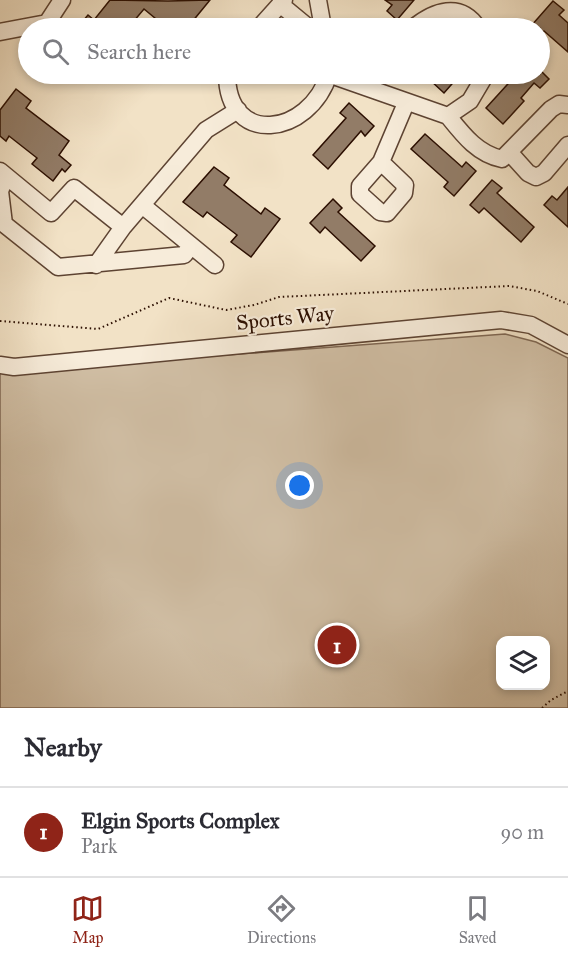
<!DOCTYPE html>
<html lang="en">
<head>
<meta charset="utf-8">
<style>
	body { margin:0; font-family:"IM FELL Great Primer",serif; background:#f7f7f7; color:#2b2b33 }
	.controls { position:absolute; right:18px; bottom:18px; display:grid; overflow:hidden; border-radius:12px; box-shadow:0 3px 9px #0003 }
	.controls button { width:54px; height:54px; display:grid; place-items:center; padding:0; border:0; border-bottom:2px solid #e1e1e2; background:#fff; color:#2b2b33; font:30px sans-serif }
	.you { position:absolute; left:300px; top:486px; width:21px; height:21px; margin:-15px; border:4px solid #fff; border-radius:50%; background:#1a73e8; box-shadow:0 0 0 9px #1a73e833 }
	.badge { display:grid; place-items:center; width:39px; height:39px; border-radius:50%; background:#8f2418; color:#fff; font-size:20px; font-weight:700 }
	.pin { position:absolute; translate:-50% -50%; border:3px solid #fff; box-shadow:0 2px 6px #0006 }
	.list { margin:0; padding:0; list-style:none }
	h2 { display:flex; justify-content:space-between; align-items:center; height:78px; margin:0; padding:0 24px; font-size:26px }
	h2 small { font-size:20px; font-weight:400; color:#7c7c81 }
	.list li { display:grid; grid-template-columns:39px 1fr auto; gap:18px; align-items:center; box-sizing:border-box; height:90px; padding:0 24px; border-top:2px solid #e1e1e2 }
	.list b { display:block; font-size:22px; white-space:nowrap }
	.list p { margin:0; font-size:20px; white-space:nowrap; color:#7c7c81 }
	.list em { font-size:20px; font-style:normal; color:#7c7c81 }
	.icon { flex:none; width:33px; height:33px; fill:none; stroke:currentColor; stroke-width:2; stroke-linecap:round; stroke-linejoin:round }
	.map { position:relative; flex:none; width:568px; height:708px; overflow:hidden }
	.search { position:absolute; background:#fff; box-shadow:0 3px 9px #0003; left:18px; right:18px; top:18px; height:66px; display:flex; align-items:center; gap:15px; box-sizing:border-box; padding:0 21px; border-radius:33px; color:#7c7c81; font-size:22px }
	.sheet { height:168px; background:#fff }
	nav { display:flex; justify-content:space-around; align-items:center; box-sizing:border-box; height:84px; border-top:2px solid #e1e1e2; background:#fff; font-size:16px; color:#7c7c81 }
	nav a { display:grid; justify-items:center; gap:3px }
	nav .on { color:#8f2418 }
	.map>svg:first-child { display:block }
	.green { fill:#d0bea4; stroke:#7e6652; stroke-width:1.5; fill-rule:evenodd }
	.building { fill:#927c67; stroke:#2b0e00; stroke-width:1.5 }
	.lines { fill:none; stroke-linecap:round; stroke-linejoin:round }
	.minor-casing { stroke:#5d4332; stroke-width:19 }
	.path { stroke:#2b0e00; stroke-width:2; stroke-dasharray:1.5 3; stroke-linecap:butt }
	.minor { stroke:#f7ecda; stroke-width:16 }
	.labels { text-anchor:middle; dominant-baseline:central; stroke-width:4.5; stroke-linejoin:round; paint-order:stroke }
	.street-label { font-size:21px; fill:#2b0e00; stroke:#f7ecda }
</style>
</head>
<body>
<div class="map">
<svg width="568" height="708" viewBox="0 0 568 708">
	<rect width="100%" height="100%" fill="#f2e2c6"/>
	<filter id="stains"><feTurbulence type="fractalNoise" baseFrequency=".00333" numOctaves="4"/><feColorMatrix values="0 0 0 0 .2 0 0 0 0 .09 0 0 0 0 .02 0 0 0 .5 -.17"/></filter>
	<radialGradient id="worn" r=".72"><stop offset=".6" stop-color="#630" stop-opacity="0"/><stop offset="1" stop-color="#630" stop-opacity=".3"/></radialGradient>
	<path class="green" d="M505,334L536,342L568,358V708H0V372ZM500,640H546V686H500Z"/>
	<path class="building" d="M110,0L168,1L210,0L192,22L198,27L196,28H167L144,9L128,28H77L88,15L94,20Z
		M385,0H414L397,20L387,11L392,5Z
		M553,1L564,10L559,15L568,23V52L544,31L541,35L540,28L531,26Z
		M540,70L549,79L540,88L534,83L521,98L524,101L503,124L486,108L517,74H540Z
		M436,74H454L458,77L444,93L430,80Z
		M16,89L31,101L26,108L69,141L59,155L71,165L65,172L62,169L53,181L32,164L37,158L9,136L6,141L0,136V110Z
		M349,103L374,126L365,136L361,131L328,169L313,155L346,118L340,113Z
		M425,134L462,167L466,162L476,171L454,196L444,187L448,182L411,149Z
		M214,167L229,178L224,185L261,214L265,208L280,219L251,257L231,242L237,235L207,212L203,217L183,202Z
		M492,180L502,188L497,193L534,227L521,242L484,208L479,213L470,205Z
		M568,187V227L544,205L552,196L557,200Z
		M333,199L342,208L338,212L375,246L361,261L325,227L320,233L310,223Z"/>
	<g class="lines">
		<defs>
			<path id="minor" d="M318,0L323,28
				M280,4L309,28
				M259,28L284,0
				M413,28C434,11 460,1 478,28
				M0,32L47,23L62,0
				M227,74C227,147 309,137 329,74
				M328,74L448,116L470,101L486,74
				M448,116C464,136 478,154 502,159L551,109L559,104L568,105
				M511,154L528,173L536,177L544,173L568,145
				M381,162L405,185L404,193L387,213L380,212L360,194V186L381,162L406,103
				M0,171L51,213L74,188L123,227L206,130L238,110
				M6,176L0,191L4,224L58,267L184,255L191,246
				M142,205L215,265
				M96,265L123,227
				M0,365L14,367L501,320L531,325L568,345"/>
		</defs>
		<use href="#minor" class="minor-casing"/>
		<path class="path" d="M0,321L98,329L169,298L226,310L254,305L279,297L509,286L537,291L568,304
			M542,708L551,700L568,691"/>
		<use href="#minor" class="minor"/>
	</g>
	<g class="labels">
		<g class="street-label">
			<text transform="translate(285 318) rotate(-6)">Sports Way</text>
		</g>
	</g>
	<rect width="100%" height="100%" filter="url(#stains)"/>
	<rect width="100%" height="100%" fill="url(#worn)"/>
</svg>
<div class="controls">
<button><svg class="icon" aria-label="layers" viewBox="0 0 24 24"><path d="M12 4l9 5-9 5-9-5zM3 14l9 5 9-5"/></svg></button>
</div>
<div class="you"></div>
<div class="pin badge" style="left:337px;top:645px">1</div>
<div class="search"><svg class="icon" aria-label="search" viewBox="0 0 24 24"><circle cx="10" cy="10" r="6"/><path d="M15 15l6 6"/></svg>Search here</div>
</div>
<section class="sheet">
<h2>Nearby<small></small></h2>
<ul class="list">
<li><span class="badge">1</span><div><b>Elgin Sports Complex</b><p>Park</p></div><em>90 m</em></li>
</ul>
</section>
<nav>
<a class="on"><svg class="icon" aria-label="map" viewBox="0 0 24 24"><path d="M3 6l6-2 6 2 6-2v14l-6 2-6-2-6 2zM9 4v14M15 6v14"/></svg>Map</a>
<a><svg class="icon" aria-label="directions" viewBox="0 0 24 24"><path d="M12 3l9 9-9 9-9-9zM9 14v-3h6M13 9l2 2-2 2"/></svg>Directions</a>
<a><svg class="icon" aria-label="saved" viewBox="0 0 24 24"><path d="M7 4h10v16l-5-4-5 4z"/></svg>Saved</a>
</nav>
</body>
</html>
